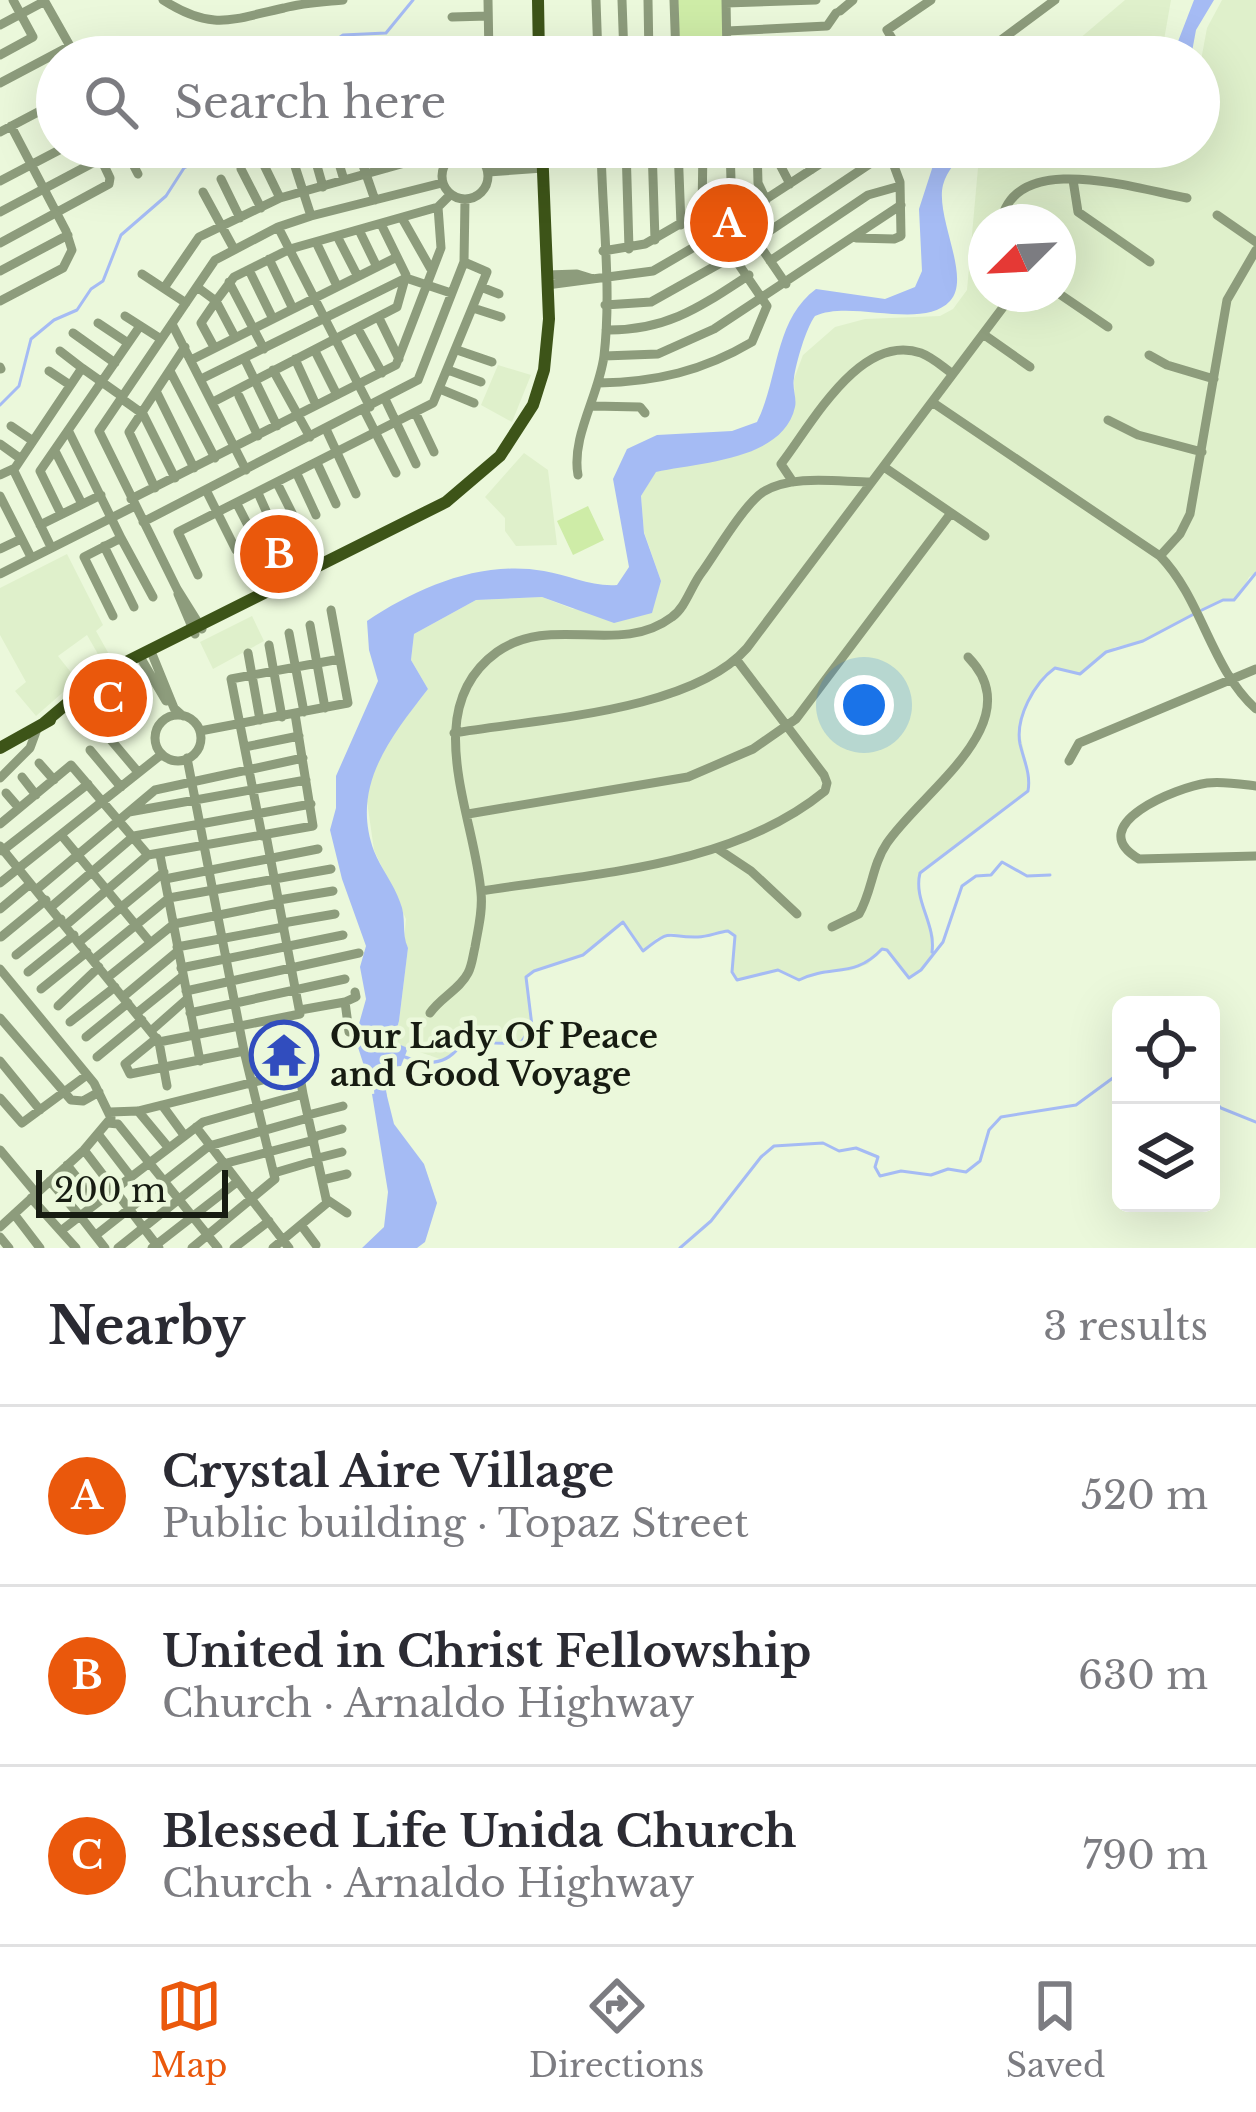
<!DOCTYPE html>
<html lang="en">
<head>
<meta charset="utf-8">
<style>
	body { margin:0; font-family:"Libre Baskerville",serif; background:#f2f2f3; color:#2b2b33 }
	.controls { position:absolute; right:36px; bottom:36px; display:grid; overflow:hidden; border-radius:18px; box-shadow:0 12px 48px #0002 }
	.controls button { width:108px; height:108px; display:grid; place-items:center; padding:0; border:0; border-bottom:3px solid #e1e1e2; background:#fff; color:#2b2b33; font:60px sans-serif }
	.compass { position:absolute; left:968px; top:204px; width:108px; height:108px; border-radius:50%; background:#fff; box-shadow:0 12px 48px #0002; rotate:246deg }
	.scale { position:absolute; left:36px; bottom:30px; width:192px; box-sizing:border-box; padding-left:12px; border:6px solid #171c12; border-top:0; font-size:33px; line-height:42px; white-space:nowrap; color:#171c12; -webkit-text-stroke:9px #ebf8db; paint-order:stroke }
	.you { position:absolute; left:864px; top:705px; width:42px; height:42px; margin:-30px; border:9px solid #fff; border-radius:50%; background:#1a73e8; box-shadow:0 0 0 18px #1a73e833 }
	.badge { display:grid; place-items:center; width:78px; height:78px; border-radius:50%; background:#ea580c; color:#fff; font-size:39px; font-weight:700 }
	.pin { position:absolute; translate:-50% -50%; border:6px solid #fff; box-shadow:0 3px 12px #0006 }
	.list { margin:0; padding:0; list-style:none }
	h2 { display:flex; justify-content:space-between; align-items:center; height:156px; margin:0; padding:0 48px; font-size:51px }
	h2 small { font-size:39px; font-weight:400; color:#7c7c81 }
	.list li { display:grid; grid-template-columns:78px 1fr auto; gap:36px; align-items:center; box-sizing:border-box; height:180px; padding:0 48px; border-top:3px solid #e1e1e2 }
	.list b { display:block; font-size:45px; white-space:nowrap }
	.list p { margin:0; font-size:39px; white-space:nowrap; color:#7c7c81 }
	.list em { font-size:39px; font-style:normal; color:#7c7c81 }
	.icon { flex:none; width:66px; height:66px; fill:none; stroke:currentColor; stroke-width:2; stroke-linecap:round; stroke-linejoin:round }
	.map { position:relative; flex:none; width:1256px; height:1248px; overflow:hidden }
	.search { position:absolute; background:#fff; box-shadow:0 12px 48px #0002; left:36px; right:36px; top:36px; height:132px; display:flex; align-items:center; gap:30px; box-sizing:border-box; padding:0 42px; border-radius:66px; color:#7c7c81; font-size:45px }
	.sheet { height:696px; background:#fff }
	nav { display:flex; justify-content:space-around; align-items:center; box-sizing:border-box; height:168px; border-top:3px solid #e1e1e2; background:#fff; font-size:33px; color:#7c7c81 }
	nav a { display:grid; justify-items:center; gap:6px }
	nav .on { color:#ea580c }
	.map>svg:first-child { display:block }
	.built { fill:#dff0cb; fill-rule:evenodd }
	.green { fill:#ceeca7 }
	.water { fill:#a5bbf4 }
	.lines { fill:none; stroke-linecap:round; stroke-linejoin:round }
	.stream { stroke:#a5bbf4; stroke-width:3 }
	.river { stroke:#a5bbf4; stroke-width:12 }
	.minor { stroke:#8d9c7c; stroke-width:9 }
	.major { stroke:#3d5418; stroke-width:12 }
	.labels { text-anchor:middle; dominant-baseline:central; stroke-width:9; stroke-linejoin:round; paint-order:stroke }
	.poi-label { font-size:33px; font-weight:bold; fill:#171c12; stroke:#ebf8db; text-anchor:start }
</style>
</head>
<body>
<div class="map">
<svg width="1256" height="1248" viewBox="0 0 1256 1248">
	<rect width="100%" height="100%" fill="#ebf8db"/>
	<path class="built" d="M1125,0H1171L1161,57H1025L1045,40L1059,56Z
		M1222,0H1256V573L1249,577L1240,595L1234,600H1223L1143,641L1115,647L1080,674L1055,668L1048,673L1029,700L1019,729L1030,779L1028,791L920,874L917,884L934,937L932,954L921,970L909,978L887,950L882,949L868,964L849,971L826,970L799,980L778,970L737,980L732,972L735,936L729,931L695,938L671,933L657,938L643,951L623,922L583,955L534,971L526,977L532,1026L520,1044L495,1043L467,1028L457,1035L459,1047L454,1054L443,1060L393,1043L399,1021L408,948L404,940L406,919L374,850L366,794L384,745L428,689L411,660L414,634L476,600L542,597L573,609L661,581L644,532L641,496L656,471L754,450L795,407L794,379L803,355L835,327L865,319L940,316L953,309L967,290L978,168L1009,147H1071L1097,154L1199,147V71L1207,28ZM986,222H1058V294H986Z
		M498,365L531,375L512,422L481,405Z
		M524,453L548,470L557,545L516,546L505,531V518L485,497Z
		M67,554L103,625L96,631L110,656L102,661L87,635L58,656L77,680L36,716L15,691L26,682L0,635V588Z
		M252,616L264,641L213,669L200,642Z"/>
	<path class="green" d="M678,0H722L723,57H680Z
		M588,506L604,540L573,555L557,521Z"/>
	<path class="water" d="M1194,0H1214L1196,30L1191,57H1172Z
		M939,147H969C959,158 947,170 943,185C935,217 972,278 950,301C922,331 851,299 815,316C806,328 796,363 794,378C792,388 797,398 795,407C783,461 699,462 656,472L641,496L644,533L661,581L652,613L614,623L542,597L476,600L414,634L411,660L428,689C391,737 350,786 374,851C381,869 394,884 400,902C407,918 401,933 408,948L399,1021L393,1042L408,1048L401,1066L365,1069L355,1038L366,999L360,967L366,946L342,879L330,830L336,808V776L378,681L369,650L367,621C418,587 481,560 544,571C568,575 592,587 617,585L629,567L613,479L627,449L657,435L732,431L757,422C779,378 774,320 816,289L885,299L915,287L922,271L919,209Z
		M386,1092L394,1124L424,1164L437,1203L425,1242L417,1248H362L384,1227L388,1192L372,1094Z"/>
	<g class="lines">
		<path class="stream" d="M312,57L343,35L386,33L413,0
			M0,405L19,386L31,339L54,320L77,310L91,289L103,281L121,235L166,196L184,168L210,155L220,156L242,147
			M1202,610L1223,600H1234L1256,573
			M932,952C936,924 913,900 920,873L1028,791C1031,774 1024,761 1020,744C1015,718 1034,683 1055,668L1080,674L1106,652L1143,641L1194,614
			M405,1057C425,1065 445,1066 459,1047L456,1035L467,1028L495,1043L520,1044L532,1026L526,977L534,971L583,955L623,922L643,951C674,926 665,938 698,937C708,937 718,932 728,931L735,936L732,972L737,980L778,970L799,980C832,964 854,979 882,949L887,950L909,978L921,970L943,942L962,886L976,876L991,875L1002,862L1027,876L1050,875
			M1211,1098L1221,1108L1256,1122
			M680,1248L711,1221L761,1157L774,1146L823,1143L839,1151L856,1148L878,1157L875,1167L880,1176L901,1171L931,1175L948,1169L966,1172L980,1161L989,1130L1001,1117L1076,1105L1121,1072"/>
		<path class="river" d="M376,1052L382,1109"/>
		<path class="minor" d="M163,0C213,32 232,19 284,8C303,3 323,2 343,0
			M488,0L489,57
			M596,0L598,57
			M622,0L624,57
			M648,0L649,57
			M674,0L676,57
			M726,0L727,57
			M726,3L816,0
			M840,11L853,0
			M452,17L488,16
			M0,25L45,1
			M727,31L827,26L836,13
			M460,44L489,43
			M0,55L33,37L13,0
			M727,57L840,53
			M903,57L887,30L931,0
			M978,57L1055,0
			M0,83L70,46L44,0
			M0,132L57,102
			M124,147L138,174
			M334,147L344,180
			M381,147L387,168
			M626,147L629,249
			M652,147L655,240
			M678,147L681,225
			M730,147L732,214
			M757,147L758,183L766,200
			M800,147L811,170
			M312,148L323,187
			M358,151L375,200
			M442 176a23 23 0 1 1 46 0a23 23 0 1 1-46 0Z
			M292,157L311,216
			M757,158L778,161L790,184
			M482,161L543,160
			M263,163L280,198
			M241,169L261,208
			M488,172L543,168
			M221,179L240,218
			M1073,180L1078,212L1150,262
			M0,181L65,147
			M203,192L234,249
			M0,212L123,147
			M717 225a11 11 0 1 1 22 0a11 11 0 1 1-22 0Z
			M1217,215L1256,242
			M402,218L432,271
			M737,218L846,147
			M1001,222C1015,149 1136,189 1187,198
			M278,227L370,407
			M359,230L376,265
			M337,236L357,275
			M856,238L894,239L901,236L900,182L887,147
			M316,242L337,286
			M0,243L109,184L110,178L101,159
			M603,251L645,244L702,211L703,147
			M269,259L293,309
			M770,261L868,195L900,186
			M249,270L273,319
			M0,271L68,235
			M142,274L186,303
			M547,275L577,274L593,279
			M229,282L264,349
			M786,284L756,240L889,151
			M547,285L653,271L720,232
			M197,287L216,301L234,277L290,249L438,207
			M481,287L499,294
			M164,288L199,237L280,198L419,159
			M1058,293L1108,327
			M0,301L63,268L72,250L66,231L11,126
			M473,308L501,317
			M125,316L161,339
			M379,318L399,359
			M98,323L128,343
			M172,324L246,470
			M358,329L382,373
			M606,330C667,331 700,307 749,275
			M73,333L115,363
			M983,334L1030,367
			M214,347L201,323L216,301L235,337
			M457,350L492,362
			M60,351L82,368
			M315,351L337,395
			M1149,355L1167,365L1214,379
			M604,356L658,354L714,329L901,205
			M244,358L277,426
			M295,359L316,405
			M191,360L397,257
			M0,367L1,369
			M273,370L310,437
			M448,370L481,382
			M49,371L70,385
			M170,371L215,458
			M201,379L406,278L451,293
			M599,383C656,382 703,371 752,342L767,306L733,256L651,302L605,305
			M440,389L474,403
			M157,393L194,468
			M239,396L258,436
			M122,399L143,414L175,478
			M385,399L416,464
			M213,402L397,307L406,275L381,224
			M932,402L1160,556C1202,599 1211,669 1256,709
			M593,406L640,407L645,413
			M364,410L396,473
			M415,412L434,452
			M1108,420L1138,435L1202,452
			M11,426L33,441
			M326,429L356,494
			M69,432L121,538L84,557L113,616
			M0,444L21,459L15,468L0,475
			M55,451L82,504
			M21,459L82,368L123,397
			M317,463L336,504
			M884,467L985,536
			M13,469L51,547
			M297,474L316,515
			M578,475C571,437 599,395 604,356C612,288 602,215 601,147
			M793,482L781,464C812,424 860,332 921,353C932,357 943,367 953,374
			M277,483L298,525
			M155,488L129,432L185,347
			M206,490L236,550
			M258,493L275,531
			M0,496L31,557
			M131,499L396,365L441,248L438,207L450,195
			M237,504L257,543
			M61,514L40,471L140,326
			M143,522L418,380L464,262L465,200
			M40,525L101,495
			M121,538L153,597
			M104,546L134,607
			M0,549L21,539
			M1160,556L1180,534L1190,514L1227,300L1256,250
			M0,574L135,506
			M198,575L178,532L433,403L487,272L464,262
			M178,594L195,634
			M310,625L325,708
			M202,629L177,589L99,431L215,260L278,227L311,216L442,183
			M289,633L304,712
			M269,645L282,717
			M150,649L174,708L183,716
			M248,653L260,720
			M139,655L166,701
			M155 738a23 23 0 1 1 46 0a23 23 0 1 1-46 0Z
			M200,731L348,703L331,610
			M105,733L138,772
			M454,733C537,719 691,712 747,648L1013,294
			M245,747L299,736
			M90,750L121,787
			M187,758L244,1051L275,1179L192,1248
			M1069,761L1079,743L1256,669
			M39,763L54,780
			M22,777L36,795
			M0,778L30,748L37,729
			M1256,786C1240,784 1223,781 1207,783C1178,787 1081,825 1139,859L1256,856
			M6,793L19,808
			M129,812L306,780
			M468,814L688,777L753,749L796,719L951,513
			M0,824L71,765L148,855
			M62,836L150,942
			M262,836L231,679L340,659
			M0,846L159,1042L300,1014L266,835
			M718,849L751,871L797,914
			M2,851L88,784
			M160,855L200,1061
			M165,879L318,849
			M0,883L162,754
			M36,890L155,790L303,758
			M481,891C596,873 732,867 825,791L827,783L824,775L736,659
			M279,900L333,891
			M51,907L134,836L311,804
			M0,909L30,884
			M283,923L335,914
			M66,925L148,855L313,826L295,714
			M832,927L859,914C872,892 872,865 887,843C922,791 1032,722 968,657
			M1,937L46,900
			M79,942L164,872
			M177,947L284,927
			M16,955L61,919
			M93,960L169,898L331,869
			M181,968L343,935
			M0,969L94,1083L111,1118L84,1150L0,1227
			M28,972L74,935
			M107,978L174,924L279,903
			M41,989L87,952
			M186,991L359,953
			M124,996L178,951
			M345,1002L356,997L355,992
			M58,1006L99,967
			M300,1010L345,1002L349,1032
			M137,1013L183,976
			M190,1013L345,979
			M430,1013C440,998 460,989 468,973C472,966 473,955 475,947C478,929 483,911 481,893C475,816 418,709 497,652C552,613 619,657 672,617C686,607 691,586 702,572C717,551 743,506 763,492C792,474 839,482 871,482
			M0,1018L71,1100L83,1101L99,1092
			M70,1022L115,987
			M152,1030L187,999
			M86,1037L128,1003
			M157,1038L125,1064L130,1074L244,1051
			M159,1042L167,1086
			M97,1057L142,1020
			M0,1061L40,1110
			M0,1098L22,1123L87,1075
			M162,1105L184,1135
			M138,1111L168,1147
			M110,1112L138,1111L299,1071L303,1094
			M308,1115L343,1106
			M108,1123L118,1124L218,1248
			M196,1127L289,1248
			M98,1134L131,1177
			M313,1137L342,1129
			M0,1150L36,1193
			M84,1150L159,1248
			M318,1158L342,1152
			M67,1165L97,1203
			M274,1173L318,1160
			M322,1180L347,1174
			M50,1181L80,1216L62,1230
			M31,1198L76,1248
			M326,1199L347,1213
			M14,1214L40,1248
			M301,1225L316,1245
			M96,1235L209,1146L308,1118
			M0,1237L9,1248
			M105,1248L80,1216L203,1122L303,1094L327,1203L273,1248
			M118,1248L223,1164L314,1140
			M152,1248L237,1182
			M234,1248L269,1221"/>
		<path class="major" d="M538,0L539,57
			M44,723L102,674L446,502L500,456L533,405L544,370L549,319L542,147
			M0,748L50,720"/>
	</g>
	<defs>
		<symbol id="temple-ring" viewBox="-11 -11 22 22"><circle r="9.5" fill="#ebf8db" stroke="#314dbe" stroke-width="1.5"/><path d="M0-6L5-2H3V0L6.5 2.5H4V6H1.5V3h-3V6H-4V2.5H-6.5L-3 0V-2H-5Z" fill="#314dbe"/></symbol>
	</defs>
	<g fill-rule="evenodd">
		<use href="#temple-ring" x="246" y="1017" width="76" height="76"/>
	</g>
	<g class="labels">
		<g class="poi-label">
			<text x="330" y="1036">Our Lady Of Peace<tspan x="330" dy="38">and Good Voyage</tspan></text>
		</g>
	</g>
</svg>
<div class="controls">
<button><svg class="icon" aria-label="locate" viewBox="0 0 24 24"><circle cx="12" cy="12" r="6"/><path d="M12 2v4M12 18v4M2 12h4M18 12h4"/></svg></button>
<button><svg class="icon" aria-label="layers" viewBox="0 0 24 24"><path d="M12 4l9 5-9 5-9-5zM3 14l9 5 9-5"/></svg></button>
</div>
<svg class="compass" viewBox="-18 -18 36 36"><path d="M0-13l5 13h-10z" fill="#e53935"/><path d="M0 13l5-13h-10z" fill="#7c7c81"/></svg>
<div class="scale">200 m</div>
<div class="you"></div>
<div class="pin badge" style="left:729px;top:223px">A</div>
<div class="pin badge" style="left:279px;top:554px">B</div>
<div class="pin badge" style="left:108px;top:698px">C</div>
<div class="search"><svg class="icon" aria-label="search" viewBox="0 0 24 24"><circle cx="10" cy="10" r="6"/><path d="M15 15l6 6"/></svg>Search here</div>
</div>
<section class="sheet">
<h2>Nearby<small>3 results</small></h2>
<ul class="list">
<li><span class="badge">A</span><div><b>Crystal Aire Village</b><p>Public building · Topaz Street</p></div><em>520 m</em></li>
<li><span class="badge">B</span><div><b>United in Christ Fellowship</b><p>Church · Arnaldo Highway</p></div><em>630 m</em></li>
<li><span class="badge">C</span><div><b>Blessed Life Unida Church</b><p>Church · Arnaldo Highway</p></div><em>790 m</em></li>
</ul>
</section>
<nav>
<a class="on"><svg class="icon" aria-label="map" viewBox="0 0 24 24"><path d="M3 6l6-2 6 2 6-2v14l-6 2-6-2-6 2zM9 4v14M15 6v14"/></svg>Map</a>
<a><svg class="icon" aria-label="directions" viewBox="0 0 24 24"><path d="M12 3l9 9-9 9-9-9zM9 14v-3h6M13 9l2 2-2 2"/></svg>Directions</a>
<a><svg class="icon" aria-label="saved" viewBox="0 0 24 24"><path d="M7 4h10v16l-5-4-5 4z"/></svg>Saved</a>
</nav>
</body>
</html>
